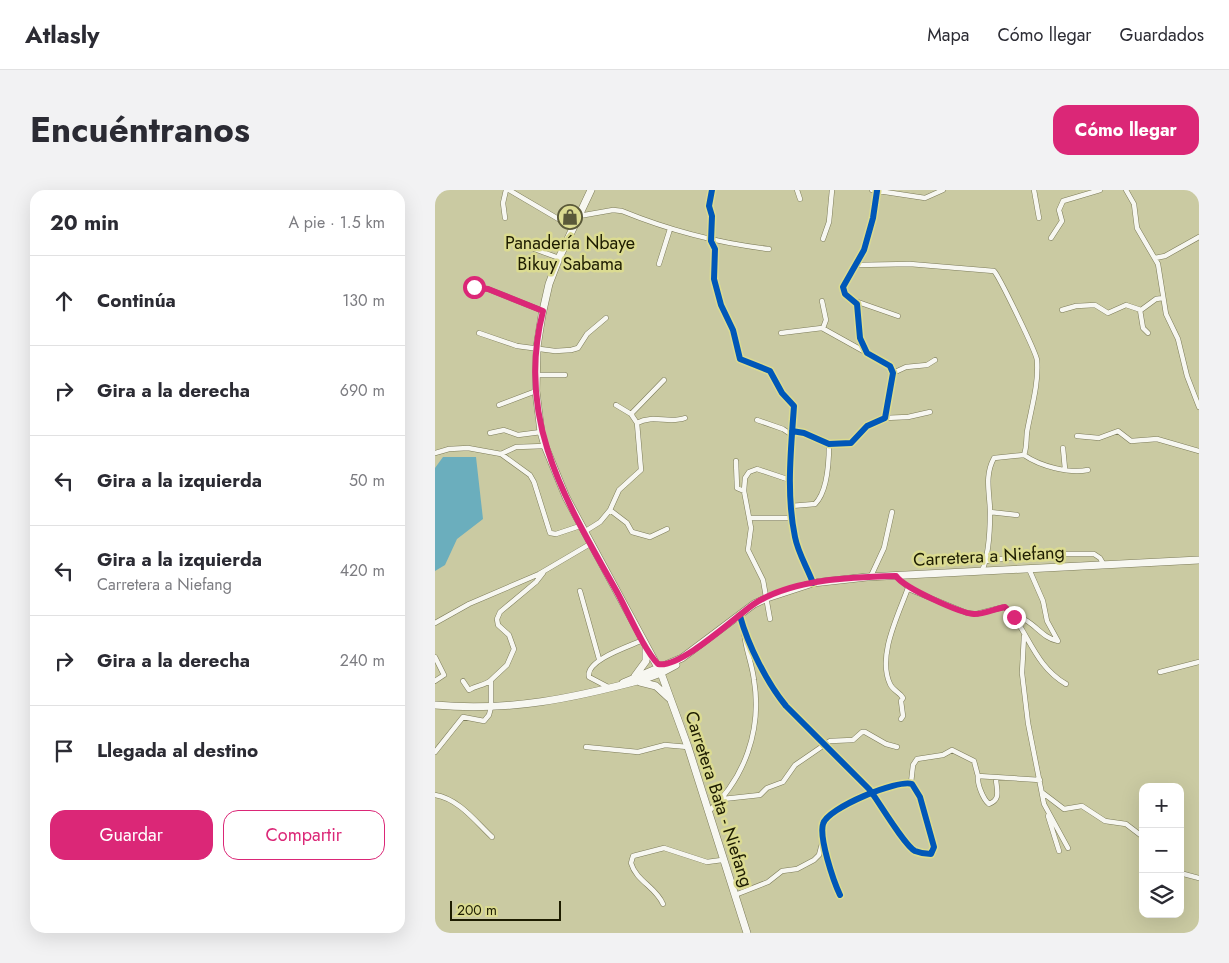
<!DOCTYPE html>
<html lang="es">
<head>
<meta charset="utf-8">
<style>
	body { margin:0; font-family:Jost,sans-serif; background:#f2f2f3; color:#2b2b33 }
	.controls { position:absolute; right:15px; bottom:15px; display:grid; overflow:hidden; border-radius:10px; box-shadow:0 5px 20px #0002 }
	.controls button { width:45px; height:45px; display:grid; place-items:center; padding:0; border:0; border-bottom:1px solid #e1e1e2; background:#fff; color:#2b2b33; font:25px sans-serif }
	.scale { position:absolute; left:15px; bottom:12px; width:111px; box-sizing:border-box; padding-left:5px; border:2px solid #1d1c00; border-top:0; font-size:14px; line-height:18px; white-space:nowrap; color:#1d1c00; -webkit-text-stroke:4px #dbdb91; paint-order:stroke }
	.stop { position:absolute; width:15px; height:15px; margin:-11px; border:4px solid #db2777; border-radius:50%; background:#fff }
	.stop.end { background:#db2777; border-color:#fff; box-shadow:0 1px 5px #0008 }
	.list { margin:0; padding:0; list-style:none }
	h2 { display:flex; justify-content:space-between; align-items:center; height:65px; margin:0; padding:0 20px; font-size:21px }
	h2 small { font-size:16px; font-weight:400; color:#7c7c81 }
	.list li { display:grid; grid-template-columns:32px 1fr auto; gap:15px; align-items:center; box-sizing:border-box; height:90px; padding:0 20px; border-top:1px solid #e1e1e2 }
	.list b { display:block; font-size:19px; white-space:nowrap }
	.list p { margin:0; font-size:16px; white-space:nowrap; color:#7c7c81 }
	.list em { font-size:16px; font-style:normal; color:#7c7c81 }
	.actions { display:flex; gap:10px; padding:15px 20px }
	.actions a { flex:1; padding:11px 0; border:1px solid #db2777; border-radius:15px; text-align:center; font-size:18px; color:#db2777 }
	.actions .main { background:#db2777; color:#fff }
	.icon { flex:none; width:28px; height:28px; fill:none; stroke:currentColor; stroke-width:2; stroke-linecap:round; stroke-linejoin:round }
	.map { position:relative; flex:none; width:764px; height:743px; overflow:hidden; border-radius:15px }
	header { display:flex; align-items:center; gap:30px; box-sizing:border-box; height:70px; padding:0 25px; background:#fff; border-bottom:1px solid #e1e1e2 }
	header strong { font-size:24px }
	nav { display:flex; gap:28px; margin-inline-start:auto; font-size:18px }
	.intro { display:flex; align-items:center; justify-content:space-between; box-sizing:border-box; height:120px; padding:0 30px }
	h1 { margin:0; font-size:35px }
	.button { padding:12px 22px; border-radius:15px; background:#db2777; color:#fff; font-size:18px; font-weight:700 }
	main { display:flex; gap:30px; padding:0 30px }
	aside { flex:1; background:#fff; border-radius:15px; box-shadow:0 5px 20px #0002 }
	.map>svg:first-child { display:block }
	.water { fill:#6baebd }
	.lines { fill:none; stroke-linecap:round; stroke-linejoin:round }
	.minor-casing { stroke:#7c7b59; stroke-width:5.5 }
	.primary-casing { stroke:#7c7b59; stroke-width:8 }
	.minor { stroke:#f7f7f1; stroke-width:4.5 }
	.primary { stroke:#f7f7f1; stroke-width:7 }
	.cycleway-casing { stroke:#dbdb91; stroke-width:9 }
	.cycleway { stroke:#0057b8; stroke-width:6 }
	.route { stroke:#db2777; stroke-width:6 }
	.labels { text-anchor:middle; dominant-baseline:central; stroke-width:5; stroke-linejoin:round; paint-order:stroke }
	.poi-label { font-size:18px; fill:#1d1c00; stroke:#dbdb91 }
	.street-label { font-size:18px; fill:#1d1c00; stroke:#dbdb91 }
</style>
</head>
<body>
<header>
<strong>Atlasly</strong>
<nav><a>Mapa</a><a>Cómo llegar</a><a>Guardados</a></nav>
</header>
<div class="intro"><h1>Encuéntranos</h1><a class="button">Cómo llegar</a></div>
<main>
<aside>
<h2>20 min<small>A pie · 1.5 km</small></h2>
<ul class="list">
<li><svg class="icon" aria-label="ahead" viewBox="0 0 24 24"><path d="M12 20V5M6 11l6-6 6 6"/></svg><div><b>Continúa</b></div><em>130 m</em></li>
<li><svg class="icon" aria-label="right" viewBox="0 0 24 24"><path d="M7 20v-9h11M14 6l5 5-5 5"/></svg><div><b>Gira a la derecha</b></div><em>690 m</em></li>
<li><svg class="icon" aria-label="left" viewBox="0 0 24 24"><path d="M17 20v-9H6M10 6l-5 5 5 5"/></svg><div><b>Gira a la izquierda</b></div><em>50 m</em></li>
<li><svg class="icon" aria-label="left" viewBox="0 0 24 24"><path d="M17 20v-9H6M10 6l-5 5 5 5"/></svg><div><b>Gira a la izquierda</b><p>Carretera a Niefang</p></div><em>420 m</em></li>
<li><svg class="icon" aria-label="right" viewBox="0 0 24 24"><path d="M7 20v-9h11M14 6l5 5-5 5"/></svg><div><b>Gira a la derecha</b></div><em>240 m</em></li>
<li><svg class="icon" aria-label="arrive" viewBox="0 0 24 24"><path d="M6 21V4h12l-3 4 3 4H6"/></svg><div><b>Llegada al destino</b></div></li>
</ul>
<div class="actions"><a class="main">Guardar</a><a>Compartir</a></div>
</aside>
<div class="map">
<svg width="764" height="743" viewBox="0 0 764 743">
	<rect width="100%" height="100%" fill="#cacaa2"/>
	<path class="water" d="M8,267H41L48,329L22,349L10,375L0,381V278Z"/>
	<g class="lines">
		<defs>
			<path id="minor" d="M74,0L137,37
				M277,0L274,16L277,26L276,51L280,59L279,89L286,115L298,140L305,169L335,181L347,203L359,216C356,259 351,304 360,347C363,363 372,377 378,393
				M362,0L365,9
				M437,0L490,8L508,0
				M599,0L604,28
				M691,0L699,14L702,38L723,74L731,124L743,149L752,186L764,217
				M144,26L178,20L187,21C236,41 282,53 334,59
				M70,28L68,13L71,0
				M616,48L627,31L624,20L628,11L665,0
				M388,49L394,32L397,0
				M78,51L124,68
				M720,68L730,66L764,47
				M224,74L235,39
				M422,75L475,74L559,81C564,86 601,162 602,170C604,194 596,219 592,242C591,251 592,257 589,265
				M39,97L53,99L108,121
				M387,111L391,130L388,138
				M420,111L463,126
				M627,120L641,116L660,115L673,123L691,115L706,120L721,109L728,108
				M705,120L708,138L713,143
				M44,143L82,156L120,161L136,160L143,158L152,144L171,128
				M346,143L387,138L432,163
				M458,183L471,177L492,175L500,170
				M101,185H130
				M64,215L101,201
				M196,224L229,190
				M450,228L473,227L495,222
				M322,230L348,239L357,245
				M202,233C218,224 234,234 250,228
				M357,241L369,243L394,254L416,253L432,236L450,228L458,183L455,176L432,163L425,148L422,114L410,104L408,97L429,60L438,28L442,1
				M55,243L69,240L83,245L106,242
				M642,246L664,248L683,241L696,251L722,249L764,261
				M628,258L630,279
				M0,263L14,259L33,258L66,264L81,257L110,256
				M66,264L95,285L99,292L115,343L121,344L145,336
				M301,271L302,298L309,301
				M356,316L380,314C393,301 394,272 394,254
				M175,320L192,333L197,342L215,347L232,339
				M555,322L582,325
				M314,328H357
				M149,342L165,332L175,320L184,300L206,280L202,233L196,224L181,215
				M551,371L603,364H659L665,368L669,375
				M547,381C554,365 555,340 555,322C555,304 549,286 559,268L589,265C605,276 634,284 653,280
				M436,386L449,358L457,322
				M461,386L476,400L532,423L541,424L569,417L574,420C594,445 601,477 631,494
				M145,401L164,469
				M305,426C313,455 332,493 351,516L434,599L437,603C445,614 470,656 480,661C485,663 491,664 496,664L499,657L485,607L477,594C463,589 392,618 388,634C384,648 398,690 405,705
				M579,427C597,427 605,448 623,451L612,431L608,411L594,379
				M335,429L328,390L313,360L316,338L309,301L310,288L314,282L322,279L355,290
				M0,433L34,414L104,384L155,354
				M589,446L587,483L593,533L609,614L633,658
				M0,467L9,485L0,491
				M725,482L764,472
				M56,490L72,475L79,459L74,445L63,435L62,429L65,422L101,392L108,383
				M173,497L154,487C150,470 195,456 208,450
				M466,529L468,526L466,511L468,508C465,502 458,501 455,494C442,466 463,426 473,398
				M151,557L203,562L230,555L253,557
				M0,562L28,527L49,531L54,525L56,517V490C49,496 42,495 34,500L28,491
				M543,586C542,594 548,609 554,614C567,609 561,599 561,588
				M476,593L478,575L482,569L508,565L517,560L539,571L543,586L605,590
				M608,603L629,619L647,616L670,631L691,634L708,647
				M0,605C24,609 40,631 57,647
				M288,609L325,605L332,598L348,592L360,575L395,551L418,550L427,542H430L451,554L462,557
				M273,622C310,589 327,539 319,490C317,473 310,458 309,441
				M613,626L624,661
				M745,683L764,688
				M300,705L333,692L347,681L362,679L379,670L384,665L389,646
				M228,714C221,697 201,691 196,673L198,666L229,658L272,672L287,670"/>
			<path id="primary" d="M156,0L124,68L114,94L107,125L102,157L101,201L106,242L110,256L131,307L226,483L253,557L312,743
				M200,486L211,471V458
				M205,492L221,496L234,508
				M188,493L247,468L319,414L332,408L378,393L432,387L764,370
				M0,515C74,522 139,508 210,489L226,483L241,475"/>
		</defs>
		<use href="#minor" class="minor-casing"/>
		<use href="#primary" class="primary-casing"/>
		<use href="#minor" class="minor"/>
		<use href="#primary" class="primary"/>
		<defs>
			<path id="cycleway" d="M277,0L274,16L277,26L276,51L280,59L279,89L286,115L298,140L305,169L335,181L347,203L359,216C356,259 351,304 360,347C363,363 372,377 378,393
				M357,241L369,243L394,254L416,253L432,236L450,228L458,183L455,176L432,163L425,148L422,114L410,104L408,97L429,60L438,28L442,1
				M305,426C313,455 332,493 351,516L434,599L437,603C445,614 470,656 480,661C485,663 491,664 496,664L499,657L485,607L477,594C463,589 392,618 388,634C384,648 398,690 405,705"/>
		</defs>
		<use href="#cycleway" class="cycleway-casing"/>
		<use href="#cycleway" class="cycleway"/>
	</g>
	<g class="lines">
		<path class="route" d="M39,97L53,99L108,121C80,230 131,311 182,402C193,422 209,460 223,474C245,479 300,427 319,414C357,389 416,387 461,386C469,398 525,423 539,424C550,424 559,419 570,417L579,427"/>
	</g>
	<defs>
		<symbol id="shop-ring" viewBox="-11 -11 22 22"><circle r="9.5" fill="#dbdb91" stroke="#5a5939" stroke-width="1.5"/><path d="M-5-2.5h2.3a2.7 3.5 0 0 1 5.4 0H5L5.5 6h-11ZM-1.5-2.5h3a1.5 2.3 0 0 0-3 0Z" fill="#5a5939"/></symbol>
	</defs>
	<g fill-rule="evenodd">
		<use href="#shop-ring" x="121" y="13" width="28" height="28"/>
	</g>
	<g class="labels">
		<g class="poi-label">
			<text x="135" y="53">Panadería Nbaye<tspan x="135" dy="21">Bikuy Sabama</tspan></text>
		</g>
		<g class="street-label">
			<text transform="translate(554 366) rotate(-3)">Carretera a Niefang</text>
			<text transform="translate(284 609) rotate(72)">Carretera Bata - Niefang</text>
		</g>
	</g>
</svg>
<div class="controls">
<button>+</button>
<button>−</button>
<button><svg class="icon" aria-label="layers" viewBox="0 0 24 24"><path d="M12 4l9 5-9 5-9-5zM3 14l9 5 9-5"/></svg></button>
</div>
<div class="scale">200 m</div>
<div class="stop" style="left:39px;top:97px"></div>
<div class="stop end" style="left:579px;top:427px"></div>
</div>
</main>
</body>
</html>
